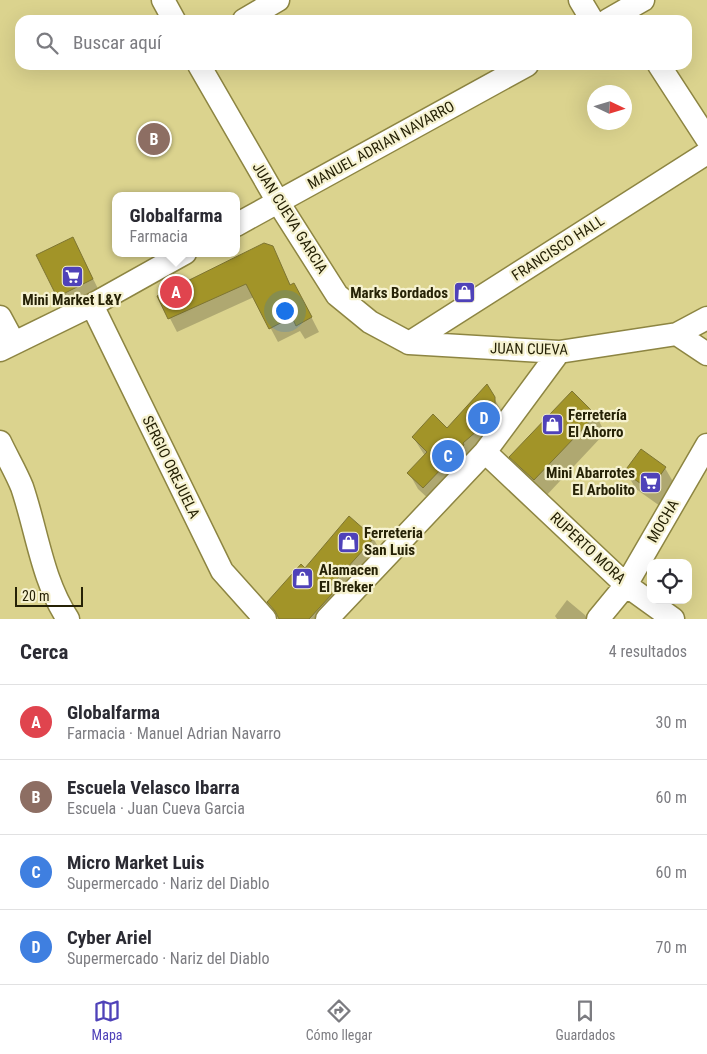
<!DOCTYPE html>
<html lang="es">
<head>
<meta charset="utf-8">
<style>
	body { margin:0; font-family:"Roboto Condensed",sans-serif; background:#f7f7f7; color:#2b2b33 }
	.controls { position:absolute; right:15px; bottom:15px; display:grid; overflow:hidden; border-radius:10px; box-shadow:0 5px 20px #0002 }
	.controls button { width:45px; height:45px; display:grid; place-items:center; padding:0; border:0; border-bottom:1px solid #e1e1e2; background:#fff; color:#2b2b33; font:25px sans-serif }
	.compass { position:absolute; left:587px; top:85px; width:45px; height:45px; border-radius:50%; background:#fff; box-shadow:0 5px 20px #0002; rotate:94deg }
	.scale { position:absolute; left:15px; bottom:12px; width:68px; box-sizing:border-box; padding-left:5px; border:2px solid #262206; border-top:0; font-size:14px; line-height:18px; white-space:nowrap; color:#262206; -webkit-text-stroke:4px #f6f2d0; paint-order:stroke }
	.you { position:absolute; left:284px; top:310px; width:18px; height:18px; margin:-12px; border:4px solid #fff; border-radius:50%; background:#1a73e8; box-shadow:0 0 0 8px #1a73e833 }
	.badge { display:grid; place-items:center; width:32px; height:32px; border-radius:50%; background:#4f42b9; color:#fff; font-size:16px; font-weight:700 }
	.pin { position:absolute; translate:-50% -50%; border:2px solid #fff; box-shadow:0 1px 5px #0006 }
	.popup { position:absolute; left:112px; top:192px; width:128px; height:65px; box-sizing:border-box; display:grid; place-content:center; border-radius:10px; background:#fff; filter:drop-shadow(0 1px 4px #0005); font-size:16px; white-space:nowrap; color:#7c7c81 }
	.popup b { font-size:19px; color:#2b2b33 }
	.popup::after { content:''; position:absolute; left:50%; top:100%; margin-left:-10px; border:10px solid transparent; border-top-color:#fff }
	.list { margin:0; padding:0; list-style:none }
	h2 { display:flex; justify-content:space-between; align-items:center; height:65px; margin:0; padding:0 20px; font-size:21px }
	h2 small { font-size:16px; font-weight:400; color:#7c7c81 }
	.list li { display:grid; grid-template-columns:32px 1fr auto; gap:15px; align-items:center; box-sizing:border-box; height:75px; padding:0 20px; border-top:1px solid #e1e1e2 }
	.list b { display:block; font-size:19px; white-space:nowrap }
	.list p { margin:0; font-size:16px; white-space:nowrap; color:#7c7c81 }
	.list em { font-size:16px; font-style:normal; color:#7c7c81 }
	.icon { flex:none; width:28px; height:28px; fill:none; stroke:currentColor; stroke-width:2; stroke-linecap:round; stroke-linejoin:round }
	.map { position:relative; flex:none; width:707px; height:619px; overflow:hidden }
	.search { position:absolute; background:#fff; box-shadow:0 5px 20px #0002; left:15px; right:15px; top:15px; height:55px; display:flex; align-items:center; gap:12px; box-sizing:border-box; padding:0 18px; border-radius:15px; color:#7c7c81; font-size:19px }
	.sheet { height:365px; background:#fff }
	nav { display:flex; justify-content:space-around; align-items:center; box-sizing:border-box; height:70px; border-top:1px solid #e1e1e2; background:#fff; font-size:14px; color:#7c7c81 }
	nav a { display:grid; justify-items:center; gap:2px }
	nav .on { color:#4f42b9 }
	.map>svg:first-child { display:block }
	.shadow { fill:#0003 }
	.building { fill:#a29428; stroke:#7e7532 }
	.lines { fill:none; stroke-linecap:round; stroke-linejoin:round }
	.minor-casing { stroke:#8d8542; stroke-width:25 }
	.minor { stroke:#fff; stroke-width:22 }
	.labels { text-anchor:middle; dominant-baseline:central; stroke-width:4.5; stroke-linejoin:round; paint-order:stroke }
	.street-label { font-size:15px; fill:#262206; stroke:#f6f2d0 }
	.poi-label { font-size:15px; font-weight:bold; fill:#262206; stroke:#f6f2d0; text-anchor:start }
</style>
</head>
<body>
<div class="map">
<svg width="707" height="619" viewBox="0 0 707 619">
	<rect width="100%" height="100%" fill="#dbd38e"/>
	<path class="shadow" d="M272,247L291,286L302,299L319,332L305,339L300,331L278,342L254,297L177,332L159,297Z
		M82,256L102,297L68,313L58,296Z
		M494,398L503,414L432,502L418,489L409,473L425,456L413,437L447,429Z
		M596,415L605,433L545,497L521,474L511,457Z
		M665,468L675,485L660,506L636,489L626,472Z
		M373,538L380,550L327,619H280L269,602L305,569Z
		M567,600L585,615L587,619H557L555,616Z"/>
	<path class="building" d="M73,237L93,279L57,297L36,255Z
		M264,243L273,246L290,285L294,283L312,317L296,326L292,317L269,329L246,284L168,319L157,296Z
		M487,384L495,397V412L493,417L463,443L464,445L423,488L407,473L427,452L412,437L433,414L447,428Z
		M572,391L596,415L534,480L509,457Z
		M641,449L666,467L650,490L624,472Z
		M349,516L374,538L328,589L333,593L309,619H279L275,611L267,602L301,564L305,568Z"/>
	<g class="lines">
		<defs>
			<path id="minor" d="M163,0L174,20
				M580,0L592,20
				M244,20L278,0
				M608,20L643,0
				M199,65L278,202L337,295L370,322L409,343L559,352L677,334L707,318
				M659,65L707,139
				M236,225L527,65
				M92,305L222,571L265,619
				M0,317L14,343
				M677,334L707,354
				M409,343L707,153
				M0,350L92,305L185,253
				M0,442C7,457 16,472 22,487C37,531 42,580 68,619
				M485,452L626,585L673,619
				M327,619L485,452L559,352
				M598,619L626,585L707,445"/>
		</defs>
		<use href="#minor" class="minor-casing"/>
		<use href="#minor" class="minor"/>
	</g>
	<defs>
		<symbol id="supermarket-square" viewBox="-11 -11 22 22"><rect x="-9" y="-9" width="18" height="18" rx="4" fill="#4f42b9" stroke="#f6f2d0"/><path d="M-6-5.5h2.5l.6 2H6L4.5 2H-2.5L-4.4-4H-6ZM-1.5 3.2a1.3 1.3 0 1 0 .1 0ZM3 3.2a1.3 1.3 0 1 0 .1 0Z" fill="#fff"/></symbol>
		<symbol id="shop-square" viewBox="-11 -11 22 22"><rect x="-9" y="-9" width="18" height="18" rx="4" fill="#4f42b9" stroke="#f6f2d0"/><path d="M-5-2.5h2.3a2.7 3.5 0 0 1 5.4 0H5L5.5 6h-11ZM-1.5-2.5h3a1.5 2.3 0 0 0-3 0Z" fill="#fff"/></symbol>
	</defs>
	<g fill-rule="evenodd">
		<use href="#supermarket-square" x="60" y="264" width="25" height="25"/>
		<use href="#shop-square" x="452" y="280" width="25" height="25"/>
		<use href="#shop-square" x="540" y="412" width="25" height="25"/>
		<use href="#supermarket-square" x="638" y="470" width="25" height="25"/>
		<use href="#shop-square" x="336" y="530" width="25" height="25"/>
		<use href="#shop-square" x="290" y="566" width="25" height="25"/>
	</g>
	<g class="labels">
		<g class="street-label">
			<text transform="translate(381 145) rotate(-29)">MANUEL ADRIAN NAVARRO</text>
			<text transform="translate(290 218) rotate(58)">JUAN CUEVA GARCIA</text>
			<text transform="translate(558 248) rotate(-33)">FRANCISCO HALL</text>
			<text transform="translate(529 349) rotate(1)">JUAN CUEVA</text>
			<text transform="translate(171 467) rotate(64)">SERGIO OREJUELA</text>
			<text transform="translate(663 521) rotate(-60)">MOCHA</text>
			<text transform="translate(588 548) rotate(43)">RUPERTO MORA</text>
		</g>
		<g class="poi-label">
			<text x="448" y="293" text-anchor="end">Marks Bordados</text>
			<text x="72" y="300" text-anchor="middle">Mini Market L&amp;Y</text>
			<text x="568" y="415">Ferretería<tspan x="568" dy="17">El Ahorro</tspan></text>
			<text x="635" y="473" text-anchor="end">Mini Abarrotes<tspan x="635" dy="17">El Arbolito</tspan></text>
			<text x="364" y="533">Ferreteria<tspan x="364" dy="17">San Luis</tspan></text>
			<text x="319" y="570">Alamacen<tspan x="319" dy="17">El Breker</tspan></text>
		</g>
	</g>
</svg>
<div class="controls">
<button><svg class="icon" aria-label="locate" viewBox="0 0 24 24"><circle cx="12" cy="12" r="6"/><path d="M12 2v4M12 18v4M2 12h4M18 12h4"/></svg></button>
</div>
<svg class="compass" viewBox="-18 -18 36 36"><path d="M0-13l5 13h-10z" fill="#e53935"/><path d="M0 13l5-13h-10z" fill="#7c7c81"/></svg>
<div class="scale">20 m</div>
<div class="you"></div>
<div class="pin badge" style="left:176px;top:292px;background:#e0444e">A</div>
<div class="popup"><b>Globalfarma</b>Farmacia</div>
<div class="pin badge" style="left:154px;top:139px;background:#8d6e63">B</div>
<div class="pin badge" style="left:448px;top:456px;background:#3f7fe0">C</div>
<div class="pin badge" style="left:484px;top:418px;background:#3f7fe0">D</div>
<div class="search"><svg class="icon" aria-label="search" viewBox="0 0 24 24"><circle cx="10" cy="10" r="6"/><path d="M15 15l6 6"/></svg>Buscar aquí</div>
</div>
<section class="sheet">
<h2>Cerca<small>4 resultados</small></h2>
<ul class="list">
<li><span class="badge" style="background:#e0444e">A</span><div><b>Globalfarma</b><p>Farmacia · Manuel Adrian Navarro</p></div><em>30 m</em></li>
<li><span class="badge" style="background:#8d6e63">B</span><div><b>Escuela Velasco Ibarra</b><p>Escuela · Juan Cueva Garcia</p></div><em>60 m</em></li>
<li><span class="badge" style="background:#3f7fe0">C</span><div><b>Micro Market Luis</b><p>Supermercado · Nariz del Diablo</p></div><em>60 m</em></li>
<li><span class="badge" style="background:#3f7fe0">D</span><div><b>Cyber Ariel</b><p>Supermercado · Nariz del Diablo</p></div><em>70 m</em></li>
</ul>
</section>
<nav>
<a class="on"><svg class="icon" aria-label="map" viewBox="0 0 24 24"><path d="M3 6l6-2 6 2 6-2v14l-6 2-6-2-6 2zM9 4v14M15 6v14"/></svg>Mapa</a>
<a><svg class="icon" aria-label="directions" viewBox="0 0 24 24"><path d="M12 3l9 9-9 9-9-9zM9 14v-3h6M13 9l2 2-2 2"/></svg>Cómo llegar</a>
<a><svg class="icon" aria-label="saved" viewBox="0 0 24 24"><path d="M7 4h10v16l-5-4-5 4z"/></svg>Guardados</a>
</nav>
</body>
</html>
